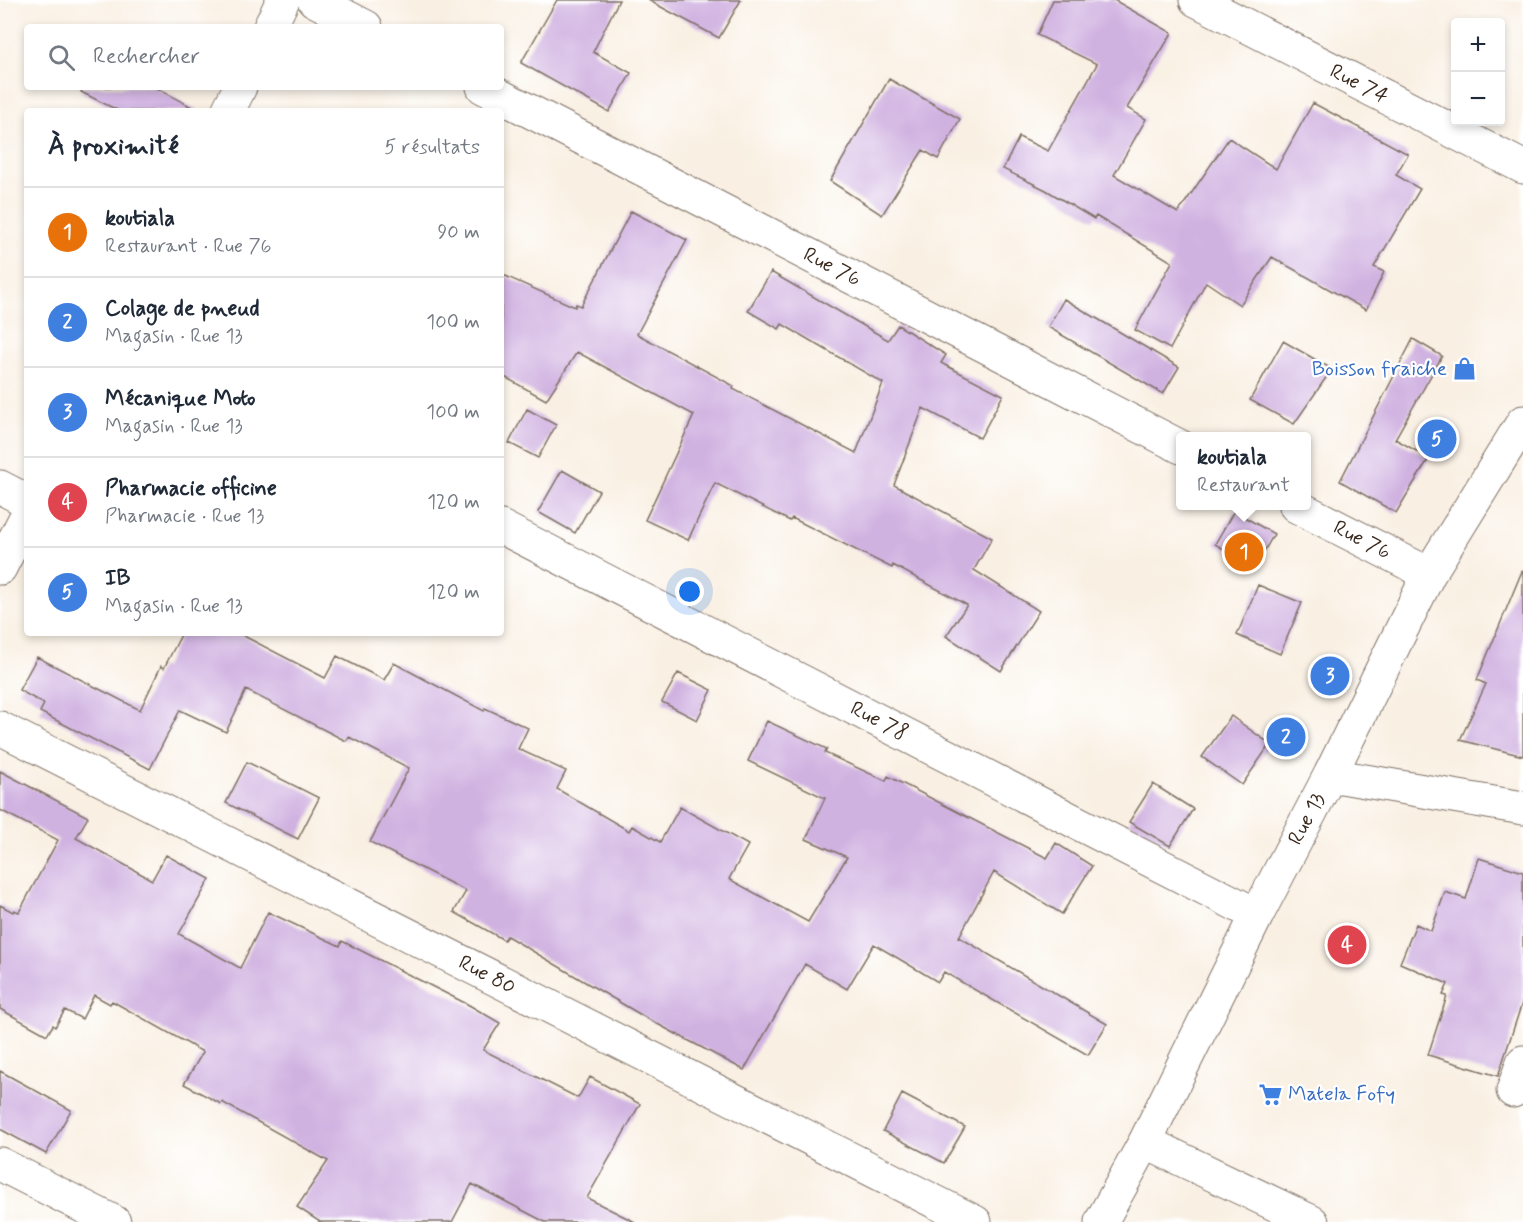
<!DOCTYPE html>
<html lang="fr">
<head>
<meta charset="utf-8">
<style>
	body { margin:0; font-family:Mynerve,sans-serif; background:#f6f6f7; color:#1f2937 }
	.controls { position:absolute; right:18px; top:18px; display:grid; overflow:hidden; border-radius:6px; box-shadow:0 3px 9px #0003 }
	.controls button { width:54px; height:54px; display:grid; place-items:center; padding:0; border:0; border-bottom:2px solid #e0e1e3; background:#fff; color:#1f2937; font:30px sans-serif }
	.you { position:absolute; left:690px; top:592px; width:21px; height:21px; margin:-15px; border:4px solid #fff; border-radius:50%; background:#1a73e8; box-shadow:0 0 0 9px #1a73e833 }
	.badge { display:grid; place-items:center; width:39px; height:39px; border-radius:50%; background:#1a73e8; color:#fff; font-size:20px; font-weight:700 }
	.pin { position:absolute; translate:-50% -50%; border:3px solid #fff; box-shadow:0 2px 6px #0006 }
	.popup { position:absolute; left:1176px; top:432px; width:135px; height:78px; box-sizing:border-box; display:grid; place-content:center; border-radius:6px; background:#fff; filter:drop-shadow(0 2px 4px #0005); font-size:20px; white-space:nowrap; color:#747a83 }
	.popup b { font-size:22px; color:#1f2937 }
	.popup::after { content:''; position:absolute; left:50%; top:100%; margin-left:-12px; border:12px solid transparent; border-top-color:#fff }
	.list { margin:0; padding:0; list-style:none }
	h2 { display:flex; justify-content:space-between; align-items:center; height:78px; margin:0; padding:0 24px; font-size:26px }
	h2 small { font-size:20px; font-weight:400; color:#747a83 }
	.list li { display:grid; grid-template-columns:39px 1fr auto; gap:18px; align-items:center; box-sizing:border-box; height:90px; padding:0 24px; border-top:2px solid #e0e1e3 }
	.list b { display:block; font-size:22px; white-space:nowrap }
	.list p { margin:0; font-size:20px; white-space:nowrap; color:#747a83 }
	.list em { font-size:20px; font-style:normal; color:#747a83 }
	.icon { flex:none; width:33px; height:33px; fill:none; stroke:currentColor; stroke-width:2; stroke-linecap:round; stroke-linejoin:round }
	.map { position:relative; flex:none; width:1523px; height:1222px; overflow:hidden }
	.search { position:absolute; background:#fff; box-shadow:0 3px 9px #0003; left:24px; top:24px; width:480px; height:66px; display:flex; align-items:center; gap:15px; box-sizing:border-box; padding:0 21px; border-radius:6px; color:#747a83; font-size:22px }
	.panel { position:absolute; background:#fff; box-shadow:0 3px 9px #0003; left:24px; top:108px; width:480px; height:528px; border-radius:6px }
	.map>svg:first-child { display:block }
	.building { fill:#d0b2e1 }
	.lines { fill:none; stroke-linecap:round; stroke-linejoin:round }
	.minor-casing { stroke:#7e6f63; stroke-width:35 }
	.minor { stroke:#fff; stroke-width:33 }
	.labels { text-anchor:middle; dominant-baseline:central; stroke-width:4.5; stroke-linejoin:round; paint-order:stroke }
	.street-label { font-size:21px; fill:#3b2a1e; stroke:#fff }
	.shop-label { font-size:21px; fill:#366cbe; stroke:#fff; text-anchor:end }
</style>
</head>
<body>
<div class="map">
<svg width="1523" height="1222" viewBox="0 0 1523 1222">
	<rect width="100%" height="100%" fill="#fff"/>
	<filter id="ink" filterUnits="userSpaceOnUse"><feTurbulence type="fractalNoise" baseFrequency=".0167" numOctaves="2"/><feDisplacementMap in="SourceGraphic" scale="12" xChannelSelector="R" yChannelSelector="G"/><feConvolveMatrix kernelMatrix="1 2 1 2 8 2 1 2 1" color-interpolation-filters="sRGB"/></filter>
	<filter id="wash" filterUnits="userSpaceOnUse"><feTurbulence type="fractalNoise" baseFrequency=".008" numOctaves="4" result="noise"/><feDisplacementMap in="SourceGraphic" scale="24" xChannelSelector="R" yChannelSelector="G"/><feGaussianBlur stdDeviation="1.35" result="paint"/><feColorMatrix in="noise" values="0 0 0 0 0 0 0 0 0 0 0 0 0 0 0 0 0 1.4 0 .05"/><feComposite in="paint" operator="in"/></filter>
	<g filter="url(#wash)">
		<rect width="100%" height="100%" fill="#f9f0e3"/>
		<g id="blocks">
			<path class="building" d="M557,0H619L593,52L631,73L609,112L521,63Z
				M648,0H741L719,38Z
				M1053,0H1114L1172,33L1127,108L1146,119L1114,175L1178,213L1229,138L1276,169L1313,103L1408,154L1396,175L1420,189L1374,267L1384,272L1366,310L1272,257L1240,305L1206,282L1170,349L1135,330L1172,262L1096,216L1094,219L1046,190L1003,169L1019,137L1048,151L1097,64L1037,35Z
				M889,79L960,119L938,159L923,150L882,215L830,181Z
				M84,87H155L199,111H119L81,92Z
				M631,211L687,240L637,334L734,386L733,389L856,453L883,383L782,324L779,329L748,311L771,272L888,340L898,325L946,355L941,363L1003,395L980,438L923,408L894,485L992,538L974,570L1039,611L1001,671L946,636L967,605L893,565L892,568L792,518L790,521L715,483L688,540L645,520L694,415L577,352L546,400L501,375V274L575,307L576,304L581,306Z
				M1064,299L1179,367L1163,394L1048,327Z
				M1413,339L1442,356L1395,439L1429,458L1396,513L1340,481Z
				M1283,341L1332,369L1294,424L1250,400Z
				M527,409L556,425L538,458L509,443Z
				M562,470L599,491L575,533L538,512Z
				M1234,511L1274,534L1255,567L1215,544Z
				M1522,571L1523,572V756L1460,740L1486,684L1477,680Z
				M1258,585L1302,603L1280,654L1237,635Z
				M182,633H238L325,678L337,656L384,680L394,663L484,711L485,708L528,728L518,749L566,771L557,789L629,831L632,826L660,842L680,807L748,845L729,879L808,922L847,857L806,839L825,798L748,761L767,721L827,749L825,753L886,781L888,776L1047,858L1056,843L1092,866L1062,914L994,872L959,937L1107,1024L1088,1055L944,972L938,982L874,944L847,989L805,964L744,1070L648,1019L507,936L504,940L454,912L466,891L370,842L409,768L349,737L346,741L246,690L226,732L180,710L150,769L40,712L44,704L19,690L37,657L140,710L161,666L164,668Z
				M678,673L712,690L697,720L662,702Z
				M1231,716L1270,744L1242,785L1202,757Z
				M247,762L319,798L298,839L226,803Z
				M0,771L88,817L76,838L152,880L166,855L210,879L179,934L240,968L268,912L340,946L342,941L469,1005L500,1023L483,1050L578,1098L590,1077L640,1104L587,1198L635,1222H545L472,1184L452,1222H320L297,1207L328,1161L222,1102L221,1104L184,1084L203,1052L112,1001L110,1004L94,995L82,1019L65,1010L55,1027L53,1025L47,1035L0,1009V905L13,912L14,910L19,912L58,840L0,810Z
				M1153,784L1193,809L1170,846L1129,822Z
				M1479,858L1523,872V1000L1498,1076L1428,1055L1447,996L1443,995L1448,984L1400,963L1416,924L1431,931L1445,892L1466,899Z
				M0,1071L71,1110L46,1154L0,1129Z
				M902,1094L965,1127L944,1163L883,1131Z"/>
		</g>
	</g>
	<g filter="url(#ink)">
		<use href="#blocks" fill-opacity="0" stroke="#7e6f63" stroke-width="1.5"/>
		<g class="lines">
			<defs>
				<path id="minor" d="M314,0L366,27
					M1196,0L1523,167
					M270,27L283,0
					M483,87L1181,447
					M228,111L240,87
					M0,487L27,501
					M1296,506L1429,574
					M501,527L1257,915
					M0,568L27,515
					M0,728L975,1222
					M1330,775L1523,808
					M1513,1091L1523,1062
					M1145,1142L1312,1222
					M0,1164L114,1222
					M1101,1222L1145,1142L1257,915L1330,775L1429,574L1523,422"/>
			</defs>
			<use href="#minor" class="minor-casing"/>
			<use href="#minor" class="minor"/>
		</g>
	</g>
	<defs>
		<symbol id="shop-bare" viewBox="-9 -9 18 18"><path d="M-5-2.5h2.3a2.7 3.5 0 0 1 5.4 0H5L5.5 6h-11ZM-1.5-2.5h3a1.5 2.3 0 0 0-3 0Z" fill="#3f7fe0" stroke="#fff" stroke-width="2.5" paint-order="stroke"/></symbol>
		<symbol id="supermarket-bare" viewBox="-9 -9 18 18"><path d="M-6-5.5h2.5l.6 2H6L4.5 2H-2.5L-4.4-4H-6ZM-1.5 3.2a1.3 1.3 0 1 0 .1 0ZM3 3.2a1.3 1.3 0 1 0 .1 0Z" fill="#3f7fe0" stroke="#fff" stroke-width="2.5" paint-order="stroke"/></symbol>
	</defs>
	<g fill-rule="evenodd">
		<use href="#shop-bare" x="1448" y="352" width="33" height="33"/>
		<use href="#supermarket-bare" x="1254" y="1078" width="33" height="33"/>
	</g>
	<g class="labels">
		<g class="street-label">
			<text transform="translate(1359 84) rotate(27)">Rue 74</text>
			<text transform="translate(832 267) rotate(27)">Rue 76</text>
			<text transform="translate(1362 540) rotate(27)">Rue 76</text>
			<text transform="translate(879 721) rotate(27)">Rue 78</text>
			<text transform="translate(1307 819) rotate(-62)">Rue 13</text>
			<text transform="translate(487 975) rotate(27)">Rue 80</text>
		</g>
		<g class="shop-label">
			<text x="1447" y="369">Boisson fraiche</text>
			<text x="1288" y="1094" text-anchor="start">Matela Fofy</text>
		</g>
	</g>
</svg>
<div class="controls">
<button>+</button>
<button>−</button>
</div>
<div class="you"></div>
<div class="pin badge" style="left:1244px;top:552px;background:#e8710a">1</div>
<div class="popup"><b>koutiala</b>Restaurant</div>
<div class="pin badge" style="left:1286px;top:737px;background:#3f7fe0">2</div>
<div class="pin badge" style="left:1330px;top:676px;background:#3f7fe0">3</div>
<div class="pin badge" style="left:1347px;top:945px;background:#e0444e">4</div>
<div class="pin badge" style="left:1437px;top:439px;background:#3f7fe0">5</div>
<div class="search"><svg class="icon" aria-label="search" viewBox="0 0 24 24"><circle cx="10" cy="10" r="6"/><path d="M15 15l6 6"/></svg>Rechercher</div>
<section class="panel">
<h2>À proximité<small>5 résultats</small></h2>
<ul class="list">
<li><span class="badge" style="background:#e8710a">1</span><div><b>koutiala</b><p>Restaurant · Rue 76</p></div><em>90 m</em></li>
<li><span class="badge" style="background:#3f7fe0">2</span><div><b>Colage de pneud</b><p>Magasin · Rue 13</p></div><em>100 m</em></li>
<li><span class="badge" style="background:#3f7fe0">3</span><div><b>Mécanique Moto</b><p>Magasin · Rue 13</p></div><em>100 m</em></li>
<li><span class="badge" style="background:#e0444e">4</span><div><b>Pharmacie officine</b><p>Pharmacie · Rue 13</p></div><em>120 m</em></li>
<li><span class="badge" style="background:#3f7fe0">5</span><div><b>IB</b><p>Magasin · Rue 13</p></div><em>120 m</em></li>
</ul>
</section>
</div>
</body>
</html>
